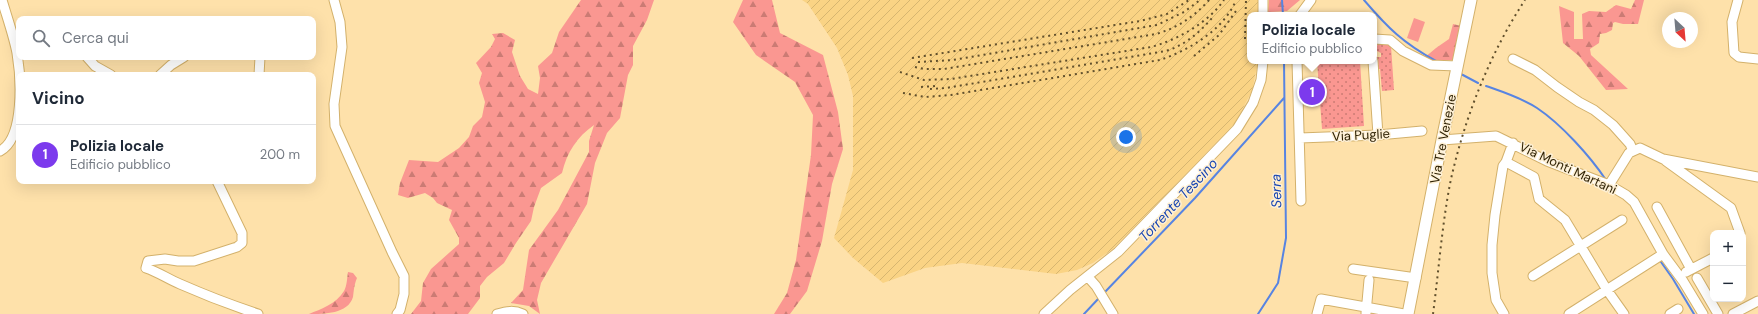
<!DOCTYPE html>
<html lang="it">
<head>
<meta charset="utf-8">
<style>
	body { margin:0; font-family:"DM Sans",sans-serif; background:#f6f6f7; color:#1f2937 }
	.controls { position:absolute; right:12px; bottom:12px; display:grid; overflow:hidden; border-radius:8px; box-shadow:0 4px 16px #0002 }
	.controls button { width:36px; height:36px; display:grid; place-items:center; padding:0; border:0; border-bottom:1px solid #e0e1e3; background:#fff; color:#1f2937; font:20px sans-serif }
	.compass { position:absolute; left:1662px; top:12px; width:36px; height:36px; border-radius:50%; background:#fff; box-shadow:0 4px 16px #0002; rotate:154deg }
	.you { position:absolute; left:1126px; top:137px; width:14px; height:14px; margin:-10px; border:3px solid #fff; border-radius:50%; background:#1a73e8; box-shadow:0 0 0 6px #1a73e833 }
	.badge { display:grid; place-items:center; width:26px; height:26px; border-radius:50%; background:#7c3aed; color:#fff; font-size:13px; font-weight:700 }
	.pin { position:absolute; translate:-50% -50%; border:2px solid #fff; box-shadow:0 1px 4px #0006 }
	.popup { position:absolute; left:1247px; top:12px; width:130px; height:52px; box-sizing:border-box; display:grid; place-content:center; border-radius:8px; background:#fff; filter:drop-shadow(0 1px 3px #0005); font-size:13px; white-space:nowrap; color:#747a83 }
	.popup b { font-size:15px; color:#1f2937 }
	.popup::after { content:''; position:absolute; left:50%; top:100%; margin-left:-8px; border:8px solid transparent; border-top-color:#fff }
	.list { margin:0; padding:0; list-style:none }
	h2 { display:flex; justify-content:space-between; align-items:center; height:52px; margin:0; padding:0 16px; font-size:17px }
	h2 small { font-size:13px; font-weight:400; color:#747a83 }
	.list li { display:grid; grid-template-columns:26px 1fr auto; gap:12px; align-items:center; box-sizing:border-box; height:60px; padding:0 16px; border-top:1px solid #e0e1e3 }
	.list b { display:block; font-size:15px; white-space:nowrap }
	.list p { margin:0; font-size:13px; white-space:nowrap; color:#747a83 }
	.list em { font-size:13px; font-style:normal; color:#747a83 }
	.icon { flex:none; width:22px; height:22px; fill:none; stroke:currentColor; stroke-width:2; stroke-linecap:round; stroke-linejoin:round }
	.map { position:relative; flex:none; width:1758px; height:314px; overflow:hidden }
	.search { position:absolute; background:#fff; box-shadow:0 4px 16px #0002; left:16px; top:16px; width:300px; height:44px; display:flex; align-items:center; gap:10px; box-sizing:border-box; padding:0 14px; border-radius:8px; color:#747a83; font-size:15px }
	.panel { position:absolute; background:#fff; box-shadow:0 4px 16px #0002; left:16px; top:72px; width:300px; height:112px; border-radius:8px }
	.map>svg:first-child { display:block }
	.industrial { fill:url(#industrial-furrows) }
	.grass { fill:url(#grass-dots) }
	.forest { fill:url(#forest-firs) }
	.pitch { fill:#fa9791 }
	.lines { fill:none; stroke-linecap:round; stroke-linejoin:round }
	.stream { stroke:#5784e2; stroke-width:2 }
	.minor-casing { stroke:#d3b16b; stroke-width:11 }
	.major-casing { stroke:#d3b16b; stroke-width:13 }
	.minor { stroke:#fff; stroke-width:9 }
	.major { stroke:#fff; stroke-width:11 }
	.rail { stroke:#604f2c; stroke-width:2; stroke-dasharray:2 4; stroke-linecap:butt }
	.labels { text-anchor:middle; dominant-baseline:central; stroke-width:3; stroke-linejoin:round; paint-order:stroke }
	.street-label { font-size:13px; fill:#2b1e01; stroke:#fef0d5 }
	.water-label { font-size:14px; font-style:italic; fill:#1845b2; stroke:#fef0d5 }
</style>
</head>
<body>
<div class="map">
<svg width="1758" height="314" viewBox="0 0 1758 314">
	<defs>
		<pattern id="industrial-furrows" width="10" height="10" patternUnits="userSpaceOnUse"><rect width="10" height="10" fill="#fad384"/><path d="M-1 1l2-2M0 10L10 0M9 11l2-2" fill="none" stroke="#d6b570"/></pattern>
		<pattern id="grass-dots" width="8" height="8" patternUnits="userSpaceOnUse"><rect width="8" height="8" fill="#fa9791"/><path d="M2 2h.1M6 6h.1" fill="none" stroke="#cb7b74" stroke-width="1.8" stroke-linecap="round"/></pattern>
		<pattern id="forest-firs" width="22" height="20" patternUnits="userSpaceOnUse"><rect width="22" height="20" fill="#fa9791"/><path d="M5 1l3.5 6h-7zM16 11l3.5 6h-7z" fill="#cb7b74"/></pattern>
	</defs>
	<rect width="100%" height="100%" fill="#fee1aa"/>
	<path class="industrial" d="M802,0H1260V15H1250V61L1258,62L1252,91L1235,123L1114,248L1093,263L1077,270L1056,274L962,263L925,268L883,283L853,258L834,238L853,170V96L848,75L837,48L808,4Z"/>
	<path class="grass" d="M1383,43L1389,44L1391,46L1394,90L1382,91L1380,69H1378L1377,57H1381V53L1375,50L1378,44Z
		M1317,61H1360L1364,126L1322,129Z"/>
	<path class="forest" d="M581,0H654L647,20L633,46V65L628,75L620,118L607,133L595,163L587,204L541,283L537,300L540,314L529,306L511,303L523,290L529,250L558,210L589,152V141L594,125C577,137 567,152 562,173L541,188L534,207L531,221L516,243L504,263L487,277L480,286V298L468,314H411L421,301L423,283L431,269L459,244V238L449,220L452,210L437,203L433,198L425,193L408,198L398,195L400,183L409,160L438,162L459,148L469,137L473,126L482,117L485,102L479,83L482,73L476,63L491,47L495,39L492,34L503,33L515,40L512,52L520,76L528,89L538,94L540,78L538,66L552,53L559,32Z
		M743,0H772L780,33L823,55L838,112L843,149L832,184L822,241L807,291L790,314H774L787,293L796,260L811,155L813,115L795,82L756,55L733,22Z
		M1269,0H1300L1287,11L1268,12Z
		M1635,0H1644L1638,24H1623L1615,22L1613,23L1612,30L1606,33L1600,34L1599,43L1590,49L1591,55L1628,89L1606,90L1579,56L1563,43L1559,6L1574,12V39H1583L1582,14L1589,11L1606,12L1616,5L1631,9Z
		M1453,24L1461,26L1453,60L1430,61L1424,58L1436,48L1449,39Z
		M348,272L353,273L357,278C354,285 354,290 353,297C348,314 324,314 309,314C321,309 336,304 344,291C347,286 347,278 348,272Z"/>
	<path class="pitch" d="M1414,18L1425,22L1418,42L1407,38Z"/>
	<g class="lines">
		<path class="stream" d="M1282,0L1283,15
			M1364,0C1388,28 1403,43 1436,61
			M1461,74L1478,83
			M1486,86C1503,92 1522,98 1537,108C1561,124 1590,156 1606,180
			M1661,262L1673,279L1694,314
			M1104,293L1195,198L1284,98
			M1084,314L1099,298
			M1258,314L1278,283L1286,238L1284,61"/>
		<defs>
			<path id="minor" d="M334,0L340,22L342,47L334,104L335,126L392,252L404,276V294L400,310L397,314
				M1738,0L1732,22L1734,53L1739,57L1758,59
				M1263,15V0
				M1300,15L1311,0
				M1374,39L1390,40L1403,51L1431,65L1457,66
				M87,57L95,66L111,75
				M1513,59L1535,70L1557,87L1579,102L1594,110L1613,125L1630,144L1633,151
				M1297,61L1301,201
				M1373,61L1378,135
				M160,75L171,65L184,57
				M259,75L260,57
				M1300,138L1378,135L1422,131
				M1442,140L1496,136L1547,161L1609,185L1626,195L1634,202L1663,254L1683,281L1703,314
				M0,151C25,138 21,77 17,53C14,37 7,17 2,0
				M1666,161L1731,208L1740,233
				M1506,162L1534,177L1539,199L1565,220L1607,290L1624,314
				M217,181L242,233V243L237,247L194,261H178L165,259L148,261L146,268C158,272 168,279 180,284C205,295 231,305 258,314
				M1609,185L1629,153L1640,148L1663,159L1758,177
				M1657,207L1691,269
				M1353,269L1416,278
				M1686,272L1713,258
				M1533,276L1622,220
				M1088,277L1096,286L1113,314
				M1697,278L1718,314
				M1366,313L1369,280
				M497,314C507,311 514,310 523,314
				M1044,314L1070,290L1118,252L1237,129L1253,103L1261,80L1263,61
				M1317,314L1321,299L1404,314
				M1504,314L1496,300L1492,273V245L1495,215L1503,166L1506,162L1513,143
				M1569,314L1663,254
				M1670,314L1678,309
				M1733,314L1758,301"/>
			<path id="major" d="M1408,314L1442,140L1471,0"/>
		</defs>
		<use href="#minor" class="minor-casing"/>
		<use href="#major" class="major-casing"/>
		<use href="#minor" class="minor"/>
		<use href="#major" class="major"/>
		<path class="rail" d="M1245,39L1246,0
			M1194,56L1219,35L1236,11
			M912,58L1140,21L1167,14L1189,0
			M918,62L953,60L1157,25L1184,12L1200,0
			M915,67L924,69H944L1156,34C1177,28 1194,17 1209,0
			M900,72L924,80L951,79L1151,47C1177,40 1208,23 1224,0
			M921,87L935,86
			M930,89L946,88L1166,51C1185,45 1199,33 1212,18
			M903,93L925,97L951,95L1160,60C1189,50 1224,30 1236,0
			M1433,314C1439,269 1442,223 1451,179C1465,117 1490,53 1525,0"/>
	</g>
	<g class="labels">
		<g class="street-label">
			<text transform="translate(1361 135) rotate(-3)">Via Puglie</text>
			<text transform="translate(1443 139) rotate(-79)">Via Tre Venezie</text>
			<text transform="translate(1568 168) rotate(25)">Via Monti Martani</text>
		</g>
		<g class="water-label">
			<text transform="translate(1276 191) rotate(-91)">Serra</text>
			<text transform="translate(1178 200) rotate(-47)">Torrente Tescino</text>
		</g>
	</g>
</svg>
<div class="controls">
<button>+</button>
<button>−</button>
</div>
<svg class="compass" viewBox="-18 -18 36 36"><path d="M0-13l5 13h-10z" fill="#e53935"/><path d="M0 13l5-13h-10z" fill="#747a83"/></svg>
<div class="you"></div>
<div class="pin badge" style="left:1312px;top:92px">1</div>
<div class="popup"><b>Polizia locale</b>Edificio pubblico</div>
<div class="search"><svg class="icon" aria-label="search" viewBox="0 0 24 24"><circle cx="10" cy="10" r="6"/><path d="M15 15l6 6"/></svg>Cerca qui</div>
<section class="panel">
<h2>Vicino<small></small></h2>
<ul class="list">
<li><span class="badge">1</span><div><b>Polizia locale</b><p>Edificio pubblico</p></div><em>200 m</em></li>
</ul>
</section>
</div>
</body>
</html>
